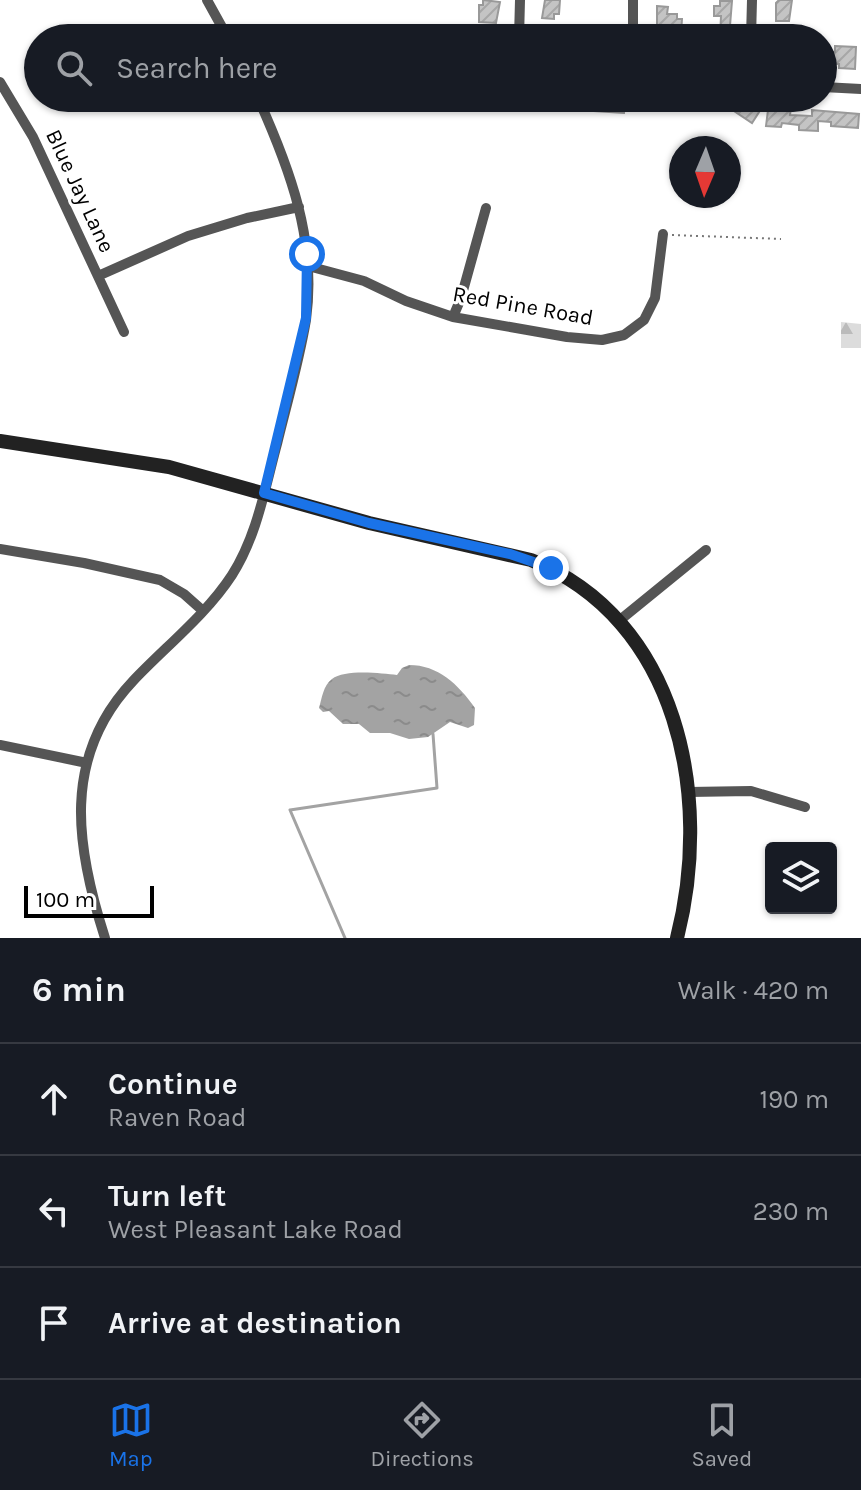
<!DOCTYPE html>
<html lang="en">
<head>
<meta charset="utf-8">
<style>
	body { margin:0; font-family:Karla,sans-serif; background:#20242c; color:#f1f3f6 }
	.controls { position:absolute; right:24px; bottom:24px; display:grid; overflow:hidden; border-radius:8px; box-shadow:0 2px 6px #0004 }
	.controls button { width:72px; height:72px; display:grid; place-items:center; padding:0; border:0; border-bottom:2px solid #363941; background:#171b24; color:#f1f3f6; font:40px sans-serif }
	.compass { position:absolute; left:669px; top:136px; width:72px; height:72px; border-radius:50%; background:#171b24; box-shadow:0 2px 6px #0004; rotate:182deg }
	.scale { position:absolute; left:24px; bottom:20px; width:130px; box-sizing:border-box; padding-left:8px; border:4px solid #000; border-top:0; font-size:22px; line-height:28px; white-space:nowrap; color:#000; -webkit-text-stroke:6px #fff; paint-order:stroke }
	.stop { position:absolute; width:24px; height:24px; margin:-18px; border:6px solid #1a73e8; border-radius:50%; background:#fff }
	.stop.end { background:#1a73e8; border-color:#fff; box-shadow:0 2px 8px #0008 }
	.list { margin:0; padding:0; list-style:none }
	h2 { display:flex; justify-content:space-between; align-items:center; height:104px; margin:0; padding:0 32px; font-size:34px }
	h2 small { font-size:26px; font-weight:400; color:#9ea1a6 }
	.list li { display:grid; grid-template-columns:52px 1fr auto; gap:24px; align-items:center; box-sizing:border-box; height:112px; padding:0 32px; border-top:2px solid #363941 }
	.list b { display:block; font-size:30px; white-space:nowrap }
	.list p { margin:0; font-size:26px; white-space:nowrap; color:#9ea1a6 }
	.list em { font-size:26px; font-style:normal; color:#9ea1a6 }
	.icon { flex:none; width:44px; height:44px; fill:none; stroke:currentColor; stroke-width:2; stroke-linecap:round; stroke-linejoin:round }
	.map { position:relative; flex:none; width:861px; height:938px; overflow:hidden }
	.search { position:absolute; background:#171b24; box-shadow:0 2px 6px #0004; left:24px; right:24px; top:24px; height:88px; display:flex; align-items:center; gap:20px; box-sizing:border-box; padding:0 28px; border-radius:44px; color:#9ea1a6; font-size:30px }
	.sheet { height:440px; background:#171b24 }
	nav { display:flex; justify-content:space-around; align-items:center; box-sizing:border-box; height:112px; border-top:2px solid #363941; background:#171b24; font-size:22px; color:#9ea1a6 }
	nav a { display:grid; justify-items:center; gap:4px }
	nav .on { color:#1a73e8 }
	.map>svg:first-child { display:block }
	.forest { fill:url(#forest-firs) }
	.water { fill:url(#water-ripples) }
	.lines { fill:none; stroke-linecap:round; stroke-linejoin:round }
	.stream { stroke:#a3a3a3; stroke-width:3 }
	.building { fill:url(#building-hatch); stroke:#999; stroke-width:2 }
	.path { stroke:#777; stroke-width:2; stroke-dasharray:2 4; stroke-linecap:butt }
	.street { stroke:#555; stroke-width:10 }
	.secondary { stroke:#222; stroke-width:14 }
	.route { stroke:#1a73e8; stroke-width:10 }
	.labels { text-anchor:middle; dominant-baseline:central; stroke-width:6; stroke-linejoin:round; paint-order:stroke }
	.street-label { font-size:22px; fill:#000; stroke:#fff }
</style>
</head>
<body>
<div class="map">
<svg width="861" height="938" viewBox="0 0 861 938">
	<defs>
		<pattern id="forest-firs" width="22" height="20" patternUnits="userSpaceOnUse" patternTransform="scale(2)"><rect width="22" height="20" fill="#dcdcdc"/><path d="M5 1l3.5 6h-7zM16 11l3.5 6h-7z" fill="#bbb"/></pattern>
		<pattern id="water-ripples" width="26" height="14" patternUnits="userSpaceOnUse" patternTransform="scale(2)"><rect width="26" height="14" fill="#a3a3a3"/><path d="M2 4q2-2 4 0t4 0M15 11q2-2 4 0t4 0" fill="none" stroke="#8b8b8b"/></pattern>
		<pattern id="building-hatch" width="6" height="6" patternUnits="userSpaceOnUse" patternTransform="scale(2)"><rect width="6" height="6" fill="#c4c4c4"/><path d="M-1 1l2-2M0 6l6-6M5 7l2-2" fill="none" stroke="#a7a7a7"/></pattern>
	</defs>
	<rect width="100%" height="100%" fill="#fff"/>
	<path class="forest" d="M841,322L861,324V348H841Z"/>
	<path class="water" d="M409,665C438,665 458,684 475,708L474,725L468,728L450,722L428,737L409,739L390,733H370L359,724H343L329,711L323,712L319,708C322,698 323,686 332,679C344,669 381,673 397,675L402,668Z"/>
	<g class="lines">
		<path class="stream" d="M345,938L290,810L437,788L433,734"/>
	</g>
	<path class="building" d="M483,0L500,2L496,23L479,22V5H483Z
		M545,0H560L559,14H554V19L542,18Z
		M779,0H792L789,21H776V3Z
		M720,1H732L729,38H720L721,16H714V6H720Z
		M657,6L668,7L667,14H677V19H682L681,33L657,34Z
		M592,31L621,32V38H592Z
		M835,46L856,47L855,69L839,68V64L823,63V52H835Z
		M525,98H550L549,108L524,105Z
		M564,98H611V100L625,101L624,113L563,109Z
		M734,98H744L761,109L752,123L728,107Z
		M774,107L791,108L790,115L812,116V110L859,114L858,128L831,126V122L818,121V131L799,130V125L782,123L781,127L766,126L768,110L774,111Z"/>
	<g class="lines">
		<path class="path" d="M672,235L781,239"/>
		<path class="street" d="M207,0L228,38
			M321,38L342,34
			M519,38L520,0
			M633,38V0
			M751,38L752,0
			M0,82L33,137L124,332
			M823,87L861,89
			M308,266L364,281L406,301L453,317L567,337L602,340L624,335L644,320L655,298L663,234
			M98,276L188,236L247,218L299,207
			M453,317L461,298L486,208
			M0,549L84,563L160,580L184,594L202,610
			M620,620L706,550
			M0,745L87,763
			M689,792L751,791L805,807
			M105,938C76,848 61,757 133,681C165,647 206,615 232,575C257,536 265,488 277,444C287,403 299,362 306,320C317,241 290,169 258,98"/>
		<path class="secondary" d="M0,441L169,467L369,523L531,560C679,619 713,797 677,938"/>
	</g>
	<g class="lines">
		<path class="route" d="M307,254L306,318L264,493L369,523L510,554L551,568"/>
	</g>
	<g class="labels">
		<g class="street-label">
			<text transform="translate(80 191) rotate(65)">Blue Jay Lane</text>
			<text transform="translate(523 306) rotate(10)">Red Pine Road</text>
		</g>
	</g>
</svg>
<div class="controls">
<button><svg class="icon" aria-label="layers" viewBox="0 0 24 24"><path d="M12 4l9 5-9 5-9-5zM3 14l9 5 9-5"/></svg></button>
</div>
<svg class="compass" viewBox="-18 -18 36 36"><path d="M0-13l5 13h-10z" fill="#e53935"/><path d="M0 13l5-13h-10z" fill="#9ea1a6"/></svg>
<div class="scale">100 m</div>
<div class="stop" style="left:307px;top:254px"></div>
<div class="stop end" style="left:551px;top:568px"></div>
<div class="search"><svg class="icon" aria-label="search" viewBox="0 0 24 24"><circle cx="10" cy="10" r="6"/><path d="M15 15l6 6"/></svg>Search here</div>
</div>
<section class="sheet">
<h2>6 min<small>Walk · 420 m</small></h2>
<ul class="list">
<li><svg class="icon" aria-label="ahead" viewBox="0 0 24 24"><path d="M12 20V5M6 11l6-6 6 6"/></svg><div><b>Continue</b><p>Raven Road</p></div><em>190 m</em></li>
<li><svg class="icon" aria-label="left" viewBox="0 0 24 24"><path d="M17 20v-9H6M10 6l-5 5 5 5"/></svg><div><b>Turn left</b><p>West Pleasant Lake Road</p></div><em>230 m</em></li>
<li><svg class="icon" aria-label="arrive" viewBox="0 0 24 24"><path d="M6 21V4h12l-3 4 3 4H6"/></svg><div><b>Arrive at destination</b></div></li>
</ul>
</section>
<nav>
<a class="on"><svg class="icon" aria-label="map" viewBox="0 0 24 24"><path d="M3 6l6-2 6 2 6-2v14l-6 2-6-2-6 2zM9 4v14M15 6v14"/></svg>Map</a>
<a><svg class="icon" aria-label="directions" viewBox="0 0 24 24"><path d="M12 3l9 9-9 9-9-9zM9 14v-3h6M13 9l2 2-2 2"/></svg>Directions</a>
<a><svg class="icon" aria-label="saved" viewBox="0 0 24 24"><path d="M7 4h10v16l-5-4-5 4z"/></svg>Saved</a>
</nav>
</body>
</html>
